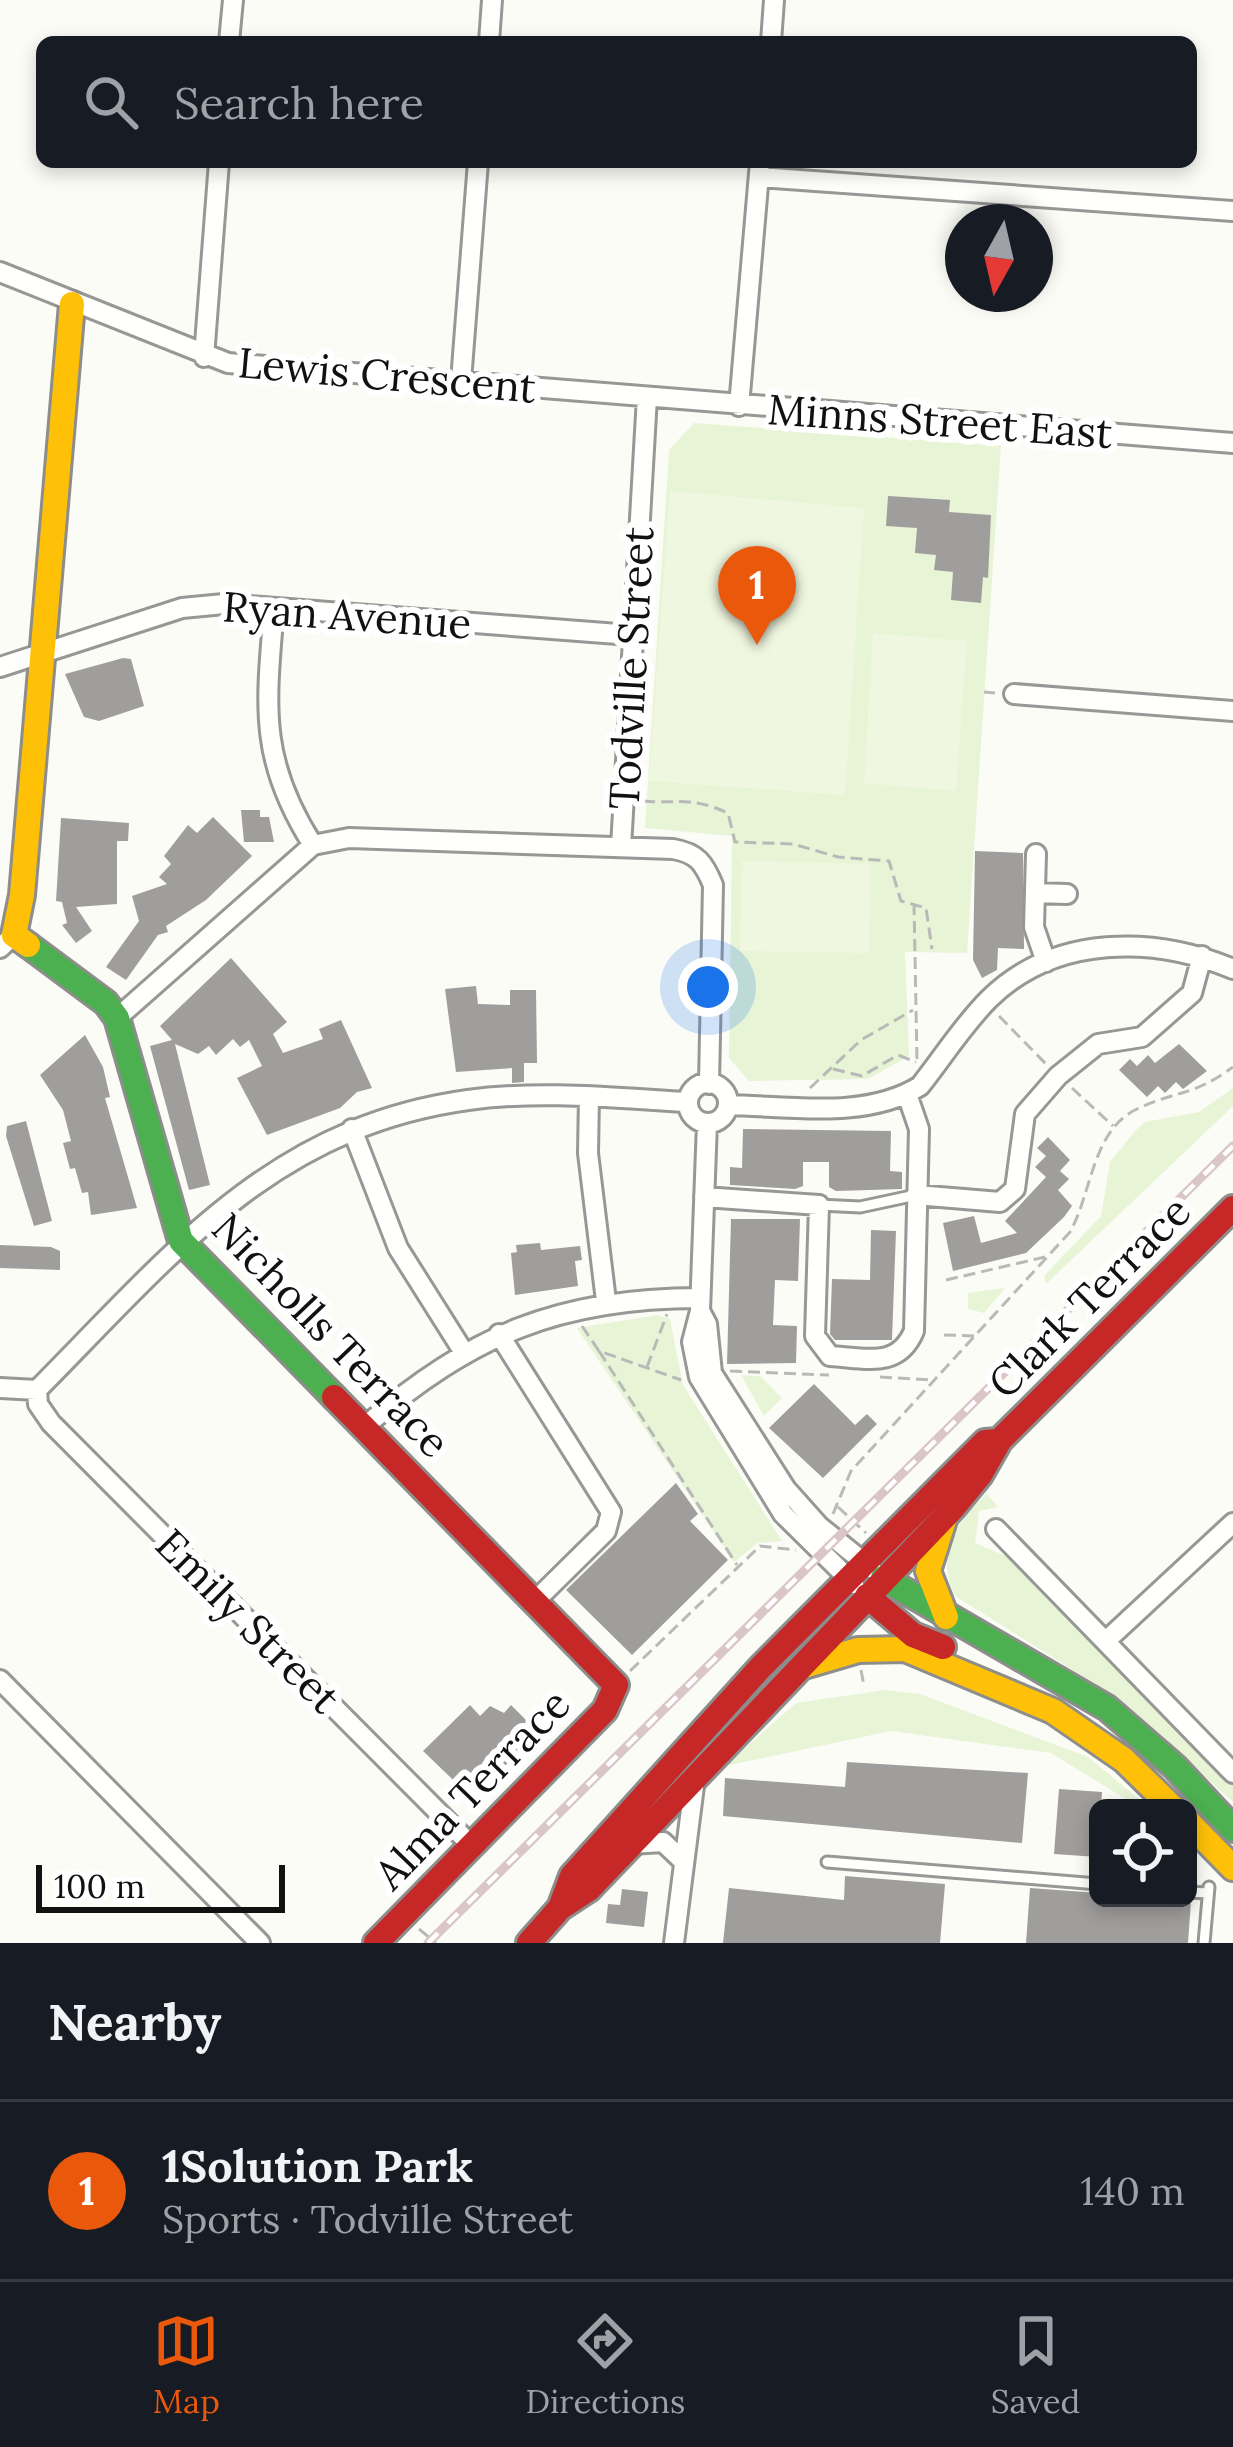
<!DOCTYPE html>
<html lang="en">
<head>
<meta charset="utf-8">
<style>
	body { margin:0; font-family:Lora,serif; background:#20242c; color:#f1f3f6 }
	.controls { position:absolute; right:36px; bottom:36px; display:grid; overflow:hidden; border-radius:18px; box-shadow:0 6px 18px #0003 }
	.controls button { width:108px; height:108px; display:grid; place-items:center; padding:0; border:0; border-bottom:3px solid #363941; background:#171b24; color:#f1f3f6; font:60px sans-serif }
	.compass { position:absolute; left:945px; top:204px; width:108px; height:108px; border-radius:50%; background:#171b24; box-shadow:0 6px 18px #0003; rotate:188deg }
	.scale { position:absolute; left:36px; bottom:30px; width:249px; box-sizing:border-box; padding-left:12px; border:6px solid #111; border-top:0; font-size:33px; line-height:42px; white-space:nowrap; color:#111; -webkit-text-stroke:9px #fff; paint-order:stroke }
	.you { position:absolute; left:708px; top:987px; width:42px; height:42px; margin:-30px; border:9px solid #fff; border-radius:50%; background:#1a73e8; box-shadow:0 0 0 18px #1a73e833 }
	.badge { display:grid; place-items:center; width:78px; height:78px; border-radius:50%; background:#ea580c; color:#fff; font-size:39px; font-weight:700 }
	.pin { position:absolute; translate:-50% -99px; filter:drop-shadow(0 3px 6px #0008) }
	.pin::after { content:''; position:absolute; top:63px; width:42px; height:36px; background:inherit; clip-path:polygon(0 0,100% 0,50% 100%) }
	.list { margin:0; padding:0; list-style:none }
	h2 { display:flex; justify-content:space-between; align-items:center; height:156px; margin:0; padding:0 48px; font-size:51px }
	h2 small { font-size:39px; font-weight:400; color:#9ea1a6 }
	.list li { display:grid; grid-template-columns:78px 1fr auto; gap:36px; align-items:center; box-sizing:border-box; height:180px; padding:0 48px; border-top:3px solid #363941 }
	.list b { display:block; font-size:45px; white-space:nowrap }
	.list p { margin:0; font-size:39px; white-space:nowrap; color:#9ea1a6 }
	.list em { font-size:39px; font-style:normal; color:#9ea1a6 }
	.icon { flex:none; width:66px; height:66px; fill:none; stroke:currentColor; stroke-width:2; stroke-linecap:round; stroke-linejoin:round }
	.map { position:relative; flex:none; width:1233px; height:1943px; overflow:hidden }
	.search { position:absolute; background:#171b24; box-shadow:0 6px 18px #0003; left:36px; right:36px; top:36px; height:132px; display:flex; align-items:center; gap:30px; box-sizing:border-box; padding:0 42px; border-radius:18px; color:#9ea1a6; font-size:45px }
	.sheet { height:336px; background:#171b24 }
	nav { display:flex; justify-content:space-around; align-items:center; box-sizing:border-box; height:168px; border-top:3px solid #363941; background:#171b24; font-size:33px; color:#9ea1a6 }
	nav a { display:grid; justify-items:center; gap:6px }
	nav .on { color:#ea580c }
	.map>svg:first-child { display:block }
	.green { fill:#e7f4d6 }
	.pitch { fill:#f0f7e0 }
	.building { fill:#a09e9c }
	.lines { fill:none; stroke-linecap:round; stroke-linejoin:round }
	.lane-casing { stroke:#979795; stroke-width:15 }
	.street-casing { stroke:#979795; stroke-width:24 }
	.fast-casing { stroke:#8d8d8b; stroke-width:30 }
	.slow-casing { stroke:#8d8d8b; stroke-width:30 }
	.jam-casing { stroke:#8d8d8b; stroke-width:30 }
	.path { stroke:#b9b9b8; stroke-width:3; stroke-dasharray:12 6; stroke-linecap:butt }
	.lane { stroke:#fffffe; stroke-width:9 }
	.street { stroke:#fffffe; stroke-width:18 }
	.fast { stroke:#4caf50; stroke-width:24 }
	.slow { stroke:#ffc107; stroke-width:24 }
	.jam { stroke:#c62828; stroke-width:24 }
	.rail-casing { stroke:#dac5c7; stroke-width:9 }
	.rail { stroke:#fff; stroke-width:4.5; stroke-dasharray:14; stroke-linecap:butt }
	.labels { text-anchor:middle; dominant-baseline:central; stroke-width:12; stroke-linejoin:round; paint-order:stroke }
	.street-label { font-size:42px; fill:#111; stroke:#fff }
</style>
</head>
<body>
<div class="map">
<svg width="1233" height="1943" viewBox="0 0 1233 1943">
	<rect width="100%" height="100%" fill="#fcfcf7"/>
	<path class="green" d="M694,423L1001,446L967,953L905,952L909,1056L868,1079L749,1081L729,1058L732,836L645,828L669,450Z
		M1233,1088V1106L1046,1284L1044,1276L1101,1216L1110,1162L1136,1130L1145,1122L1199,1112Z
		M1005,1288L984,1313L968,1309V1293Z
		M658,1315L670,1319L683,1385L782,1541L758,1543L734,1562L577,1328Z
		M741,1375L760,1376L782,1398L764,1416Z
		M987,1494L998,1507L979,1511L975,1543L1013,1559L1233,1781V1802L1111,1694L955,1596C935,1556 955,1523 987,1494Z
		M885,1690L920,1694L1088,1757L1150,1808H1140L1051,1753L891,1731L725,1766L796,1703Z"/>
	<path class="pitch" d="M670,491L864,508L845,795L649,781Z
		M873,633L967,641L956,791L864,783Z
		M742,861L871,864L869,953L740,951Z"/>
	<path class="building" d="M888,496L950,500L949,512L991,515L988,578L983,577L981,603L951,600L953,572L934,570L936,555L915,553L917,528L886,526Z
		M123,658L131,659L144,706L99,721L84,717L65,674Z
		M241,810H260V817H269L274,842H244Z
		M213,817L252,856L206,900L166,926L168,932L158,935L126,980L106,967L139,921L132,896L167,884L159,877L171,864L164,856L188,825L197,833Z
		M61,818L129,823L128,841H117V904L76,907L92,931L76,943L62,925L67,923L62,902L56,901Z
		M975,851L1023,853L1024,949L998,948L997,970L982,978L973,960Z
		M231,958L287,1022L273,1034L283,1053L323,1039L319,1029L341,1020L372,1088L357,1092L340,1108L267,1135L237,1078L262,1066L249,1040L240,1047L233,1039L216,1055L209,1046L198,1054L175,1044L210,1185L189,1190L150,1046L172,1040L160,1026Z
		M476,986L478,1004L510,1005V990H536L537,1063H524V1082L512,1083V1068L456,1072L445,989Z
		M85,1035L103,1067L110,1097L105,1098L137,1208L91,1215L88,1192L82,1193L75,1168L70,1169L63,1143L71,1141L63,1110L40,1075Z
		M1179,1044L1207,1071L1183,1089L1176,1082L1165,1093L1158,1086L1147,1097L1119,1070L1130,1059L1137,1066L1148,1055L1155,1063Z
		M26,1121L52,1221L34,1226L6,1136L7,1126Z
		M743,1129L891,1131L890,1171L902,1172V1189L836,1191L829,1187V1162H803V1186L795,1189L730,1185V1167L742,1168Z
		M1048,1137L1070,1160L1060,1171L1069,1179L1058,1190L1072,1206L1064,1217L1026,1253L953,1271L943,1223L974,1216L981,1243L1017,1233L1005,1221L1046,1177L1035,1167L1046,1156L1037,1148Z
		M731,1219H800L798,1281L775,1280L773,1325L797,1326L796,1363L727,1364Z
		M871,1230L896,1231L892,1340H835L830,1334L832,1279L870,1280Z
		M540,1243L541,1250L580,1246L582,1260L575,1261L578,1286L515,1295L511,1253L517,1252L516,1245Z
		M0,1245L51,1247L60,1251V1270L0,1268Z
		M814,1384L855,1425L867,1414L877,1424L823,1478L769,1428Z
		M676,1483L698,1514L690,1521L728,1560L632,1655L566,1590Z
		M470,1705L480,1716L490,1706L504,1713L511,1705L538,1732L473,1799L423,1751Z
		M847,1762L1028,1773L1022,1843L723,1816L725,1778L845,1787Z
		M1059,1789L1102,1792L1098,1857L1054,1854Z
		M845,1876L945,1884L940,1943H723L729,1888L844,1900Z
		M1030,1888L1098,1893V1898L1191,1901L1188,1943H1026Z
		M622,1889L648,1892L644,1927L606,1923L608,1904L620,1905Z"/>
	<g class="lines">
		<defs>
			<path id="lane" d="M819,1205L860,1207L916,1195
				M827,1862L1098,1884
				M1188,1892L1208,1893
				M1204,1943L1209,1887"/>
			<path id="street" d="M229,42L233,0
				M489,42L492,0
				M771,42L774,0
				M759,177L1233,211
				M0,272L228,363L1233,443
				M204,357L219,162
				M461,381L478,162
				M739,406L760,162
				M274,608C266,705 258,759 313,845
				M0,667L182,608L224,604L631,635
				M1014,694L1233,711
				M621,847L647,397
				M1036,854L1034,927L1046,962
				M1035,893L1067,894
				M0,948L14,935
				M117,1018L313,845L349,838L673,849C697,853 704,863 713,885L709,1084
				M688 1103a20 20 0 1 1 40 0a20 20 0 1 1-40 0Z
				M589,1097L588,1153L606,1301
				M728,1105C789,1106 866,1120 920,1086C943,1057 963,1025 989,999C1055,934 1155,936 1233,969
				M707,1123L700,1311L692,1342L699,1377L783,1514L854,1584
				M352,1129L398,1248L463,1351
				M916,1195L1000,1202L1015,1189L1025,1114L1058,1076L1098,1044L1142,1037L1192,993L1202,956
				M704,1197L819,1205L815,1336L830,1356C866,1358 898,1369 914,1331L919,1129L907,1094
				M700,1311L707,1324L712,1373L786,1489L819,1526L871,1568
				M499,1334L611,1512L606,1531L534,1602
				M0,1388L37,1390C169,1257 271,1127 468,1100C540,1090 616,1098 688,1102
				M37,1390L38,1404L51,1423L472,1846
				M364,1427C472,1335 558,1298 700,1298
				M996,1529L1233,1773
				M1108,1639L1233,1523
				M0,1680L260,1943
				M631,1844L663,1842L682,1860
				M674,1943L695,1778"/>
			<path id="fast" d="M28,945L106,1003L117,1018L181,1241L334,1397
				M883,1578L1107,1708L1175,1767L1233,1829"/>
			<path id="slow" d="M28,945L14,935L22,895L72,304
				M944,1520L928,1571L946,1617
				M807,1665L858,1650L905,1649L1053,1711L1124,1760L1173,1808
				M1188,1822L1233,1868"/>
			<path id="jam" d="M334,1397L616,1685L605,1710L376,1943
				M867,1596L913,1635L943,1647
				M560,1908L572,1876L760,1668L985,1442L997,1441
				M529,1943L560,1908L589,1889L953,1508L980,1475L1000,1440L1233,1208"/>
		</defs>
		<use href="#lane" class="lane-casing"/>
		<use href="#street" class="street-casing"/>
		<use href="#fast" class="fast-casing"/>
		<use href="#slow" class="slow-casing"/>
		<use href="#jam" class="jam-casing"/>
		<path class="path" d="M984,692L995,693
			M643,801C680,804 690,796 728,813L735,842L793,844L838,857L889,861L901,901L926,908L932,949
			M914,903L917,1061
			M999,1016L1047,1065
			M833,1069L862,1076L898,1055L916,1062
			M810,1088L861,1040L913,1010
			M1072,1088L1113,1126
			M946,1280L1045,1257
			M582,1326L599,1351L681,1380
			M944,1335L977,1336
			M599,1351L737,1565
			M647,1367L667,1314
			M730,1371L829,1375
			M880,1377L931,1380
			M838,1507L866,1533
			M833,1514L851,1471L1070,1232C1092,1193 1092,1130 1137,1109C1177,1090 1192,1097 1233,1067
			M861,1670L864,1686
			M630,1671L760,1546L796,1550
			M419,1929L436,1943"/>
		<use href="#lane" class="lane"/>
		<use href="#street" class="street"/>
		<use href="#fast" class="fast"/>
		<use href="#slow" class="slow"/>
		<use href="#jam" class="jam"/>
		<defs>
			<path id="rail" d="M428,1943L1233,1146"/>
		</defs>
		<use href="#rail" class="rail-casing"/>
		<use href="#rail" class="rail"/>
	</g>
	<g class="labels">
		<g class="street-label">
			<text transform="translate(387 375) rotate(5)">Lewis Crescent</text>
			<text transform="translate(940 421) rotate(4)">Minns Street East</text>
			<text transform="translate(347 615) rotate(4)">Ryan Avenue</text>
			<text transform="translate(631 668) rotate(-87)">Todville Street</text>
			<text transform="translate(1089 1297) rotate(-45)">Clark Terrace</text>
			<text transform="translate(331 1335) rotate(46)">Nicholls Terrace</text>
			<text transform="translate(248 1621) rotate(45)">Emily Street</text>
			<text transform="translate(472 1789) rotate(-46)">Alma Terrace</text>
		</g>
	</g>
</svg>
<div class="controls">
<button><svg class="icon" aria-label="locate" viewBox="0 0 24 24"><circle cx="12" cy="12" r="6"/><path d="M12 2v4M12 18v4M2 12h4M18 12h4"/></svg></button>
</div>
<svg class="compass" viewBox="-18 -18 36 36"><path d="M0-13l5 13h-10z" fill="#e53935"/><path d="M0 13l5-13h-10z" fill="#9ea1a6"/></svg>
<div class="scale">100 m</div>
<div class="you"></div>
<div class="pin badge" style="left:757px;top:645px">1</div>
<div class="search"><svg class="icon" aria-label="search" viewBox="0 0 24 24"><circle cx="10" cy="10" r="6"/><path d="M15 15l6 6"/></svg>Search here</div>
</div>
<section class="sheet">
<h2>Nearby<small></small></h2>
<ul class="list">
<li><span class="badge">1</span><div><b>1Solution Park</b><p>Sports · Todville Street</p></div><em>140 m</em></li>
</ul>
</section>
<nav>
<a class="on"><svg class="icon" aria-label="map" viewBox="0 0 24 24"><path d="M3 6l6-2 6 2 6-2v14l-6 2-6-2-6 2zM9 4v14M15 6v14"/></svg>Map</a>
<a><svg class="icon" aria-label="directions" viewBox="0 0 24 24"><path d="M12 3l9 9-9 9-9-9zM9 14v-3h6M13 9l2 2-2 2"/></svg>Directions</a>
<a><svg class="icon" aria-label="saved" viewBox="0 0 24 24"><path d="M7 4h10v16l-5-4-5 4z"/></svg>Saved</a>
</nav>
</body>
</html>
